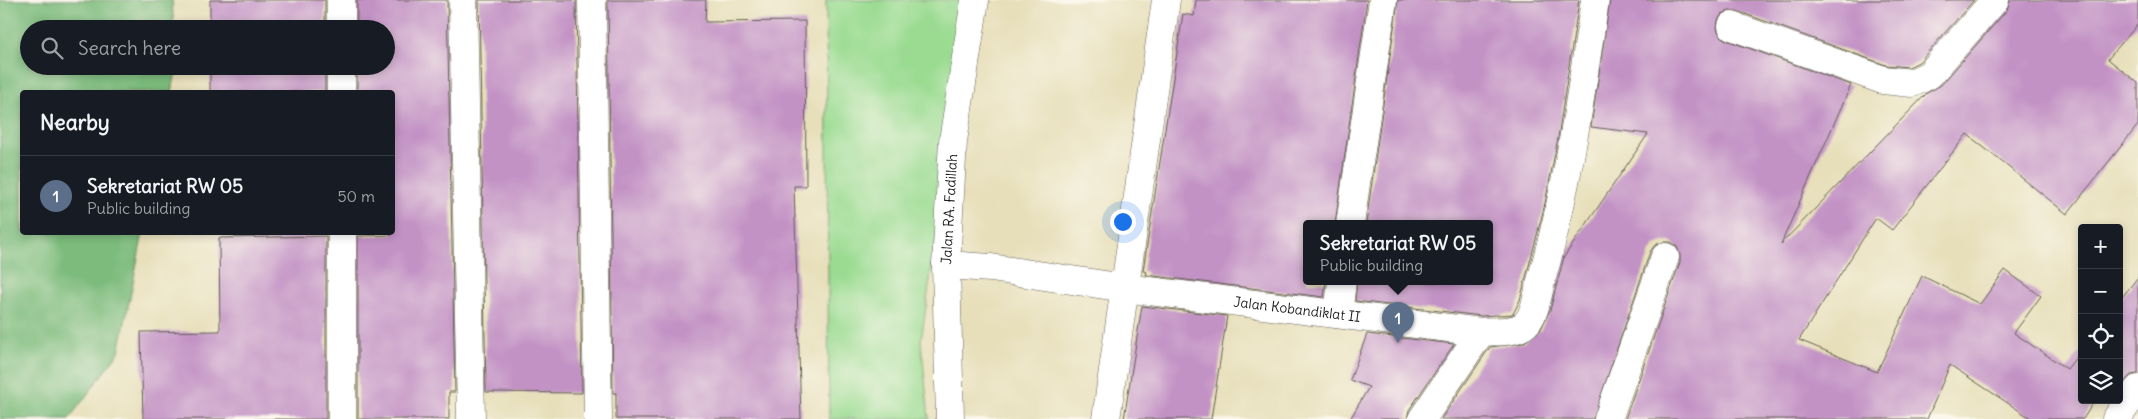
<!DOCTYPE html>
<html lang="en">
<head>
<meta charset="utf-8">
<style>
	body { margin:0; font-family:Delius,sans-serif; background:#20242c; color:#f1f3f6 }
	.controls { position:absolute; right:15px; bottom:15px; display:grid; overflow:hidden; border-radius:5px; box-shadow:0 2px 8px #0003 }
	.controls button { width:45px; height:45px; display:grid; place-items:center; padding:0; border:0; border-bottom:1px solid #363941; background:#171b24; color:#f1f3f6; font:25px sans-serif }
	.you { position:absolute; left:1122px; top:221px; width:18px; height:18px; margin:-12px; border:4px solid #fff; border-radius:50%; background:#1a73e8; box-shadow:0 0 0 8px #1a73e833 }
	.badge { display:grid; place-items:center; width:32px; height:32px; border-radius:50%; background:#c8321e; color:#fff; font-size:16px; font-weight:700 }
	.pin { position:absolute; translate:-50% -41px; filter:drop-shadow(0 1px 2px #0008) }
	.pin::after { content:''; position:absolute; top:26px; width:18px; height:15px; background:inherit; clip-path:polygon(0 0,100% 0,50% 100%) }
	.popup { position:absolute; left:1303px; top:220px; width:190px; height:65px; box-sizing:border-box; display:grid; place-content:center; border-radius:5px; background:#171b24; filter:drop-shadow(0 1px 4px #0005); font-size:16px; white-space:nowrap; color:#9ea1a6 }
	.popup b { font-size:19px; color:#f1f3f6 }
	.popup::after { content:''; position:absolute; left:50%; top:100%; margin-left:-10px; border:10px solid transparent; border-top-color:#171b24 }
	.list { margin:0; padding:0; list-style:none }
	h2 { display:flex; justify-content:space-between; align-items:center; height:65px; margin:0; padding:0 20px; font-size:21px }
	h2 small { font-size:16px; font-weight:400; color:#9ea1a6 }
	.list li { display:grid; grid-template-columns:32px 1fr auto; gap:15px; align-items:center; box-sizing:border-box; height:80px; padding:0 20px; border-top:1px solid #363941 }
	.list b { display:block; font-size:19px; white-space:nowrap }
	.list p { margin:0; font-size:16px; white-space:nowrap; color:#9ea1a6 }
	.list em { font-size:16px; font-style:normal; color:#9ea1a6 }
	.icon { flex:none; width:28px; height:28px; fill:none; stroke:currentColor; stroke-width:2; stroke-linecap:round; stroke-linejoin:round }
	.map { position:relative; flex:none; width:2138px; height:419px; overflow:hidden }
	.search { position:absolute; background:#171b24; box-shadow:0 2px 8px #0003; left:20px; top:20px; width:375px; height:55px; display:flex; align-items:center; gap:12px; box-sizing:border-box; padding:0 18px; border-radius:28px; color:#9ea1a6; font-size:19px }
	.panel { position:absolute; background:#171b24; box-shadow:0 2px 8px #0003; left:20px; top:90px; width:375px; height:145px; border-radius:5px }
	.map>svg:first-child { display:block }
	.green { fill:#9adb91; stroke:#5b7c56 }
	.forest { fill:#7bbb7b; stroke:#4c6c4c }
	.building { fill:#c292c5 }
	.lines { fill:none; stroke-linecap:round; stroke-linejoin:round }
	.minor-casing { stroke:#636053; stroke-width:29 }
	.major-casing { stroke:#636053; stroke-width:29 }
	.minor { stroke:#fff; stroke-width:28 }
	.major { stroke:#fff; stroke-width:28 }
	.labels { text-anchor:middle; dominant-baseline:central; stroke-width:4; stroke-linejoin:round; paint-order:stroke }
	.street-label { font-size:14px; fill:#1c1c1c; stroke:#fbf7ec }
</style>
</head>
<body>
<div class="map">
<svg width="2138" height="419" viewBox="0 0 2138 419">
	<rect width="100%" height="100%" fill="#fbf7ec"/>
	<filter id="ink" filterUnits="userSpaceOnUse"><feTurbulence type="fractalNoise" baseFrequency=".02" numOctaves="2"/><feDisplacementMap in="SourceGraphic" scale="10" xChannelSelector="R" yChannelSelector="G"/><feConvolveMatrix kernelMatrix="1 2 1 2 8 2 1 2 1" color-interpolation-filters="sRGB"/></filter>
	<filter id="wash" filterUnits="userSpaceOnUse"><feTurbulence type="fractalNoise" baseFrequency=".0096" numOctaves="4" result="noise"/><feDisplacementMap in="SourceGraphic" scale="20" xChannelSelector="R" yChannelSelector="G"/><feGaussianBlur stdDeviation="1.12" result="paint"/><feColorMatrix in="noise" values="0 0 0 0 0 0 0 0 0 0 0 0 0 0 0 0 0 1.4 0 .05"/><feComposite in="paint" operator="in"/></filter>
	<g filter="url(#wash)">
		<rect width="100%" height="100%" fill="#e7dfba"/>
		<path class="green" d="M826,0H971L921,341L929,419H829Z"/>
		<path class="forest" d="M0,0H172L174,29H29V66H177L172,92H22V232L143,233L119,352L69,419H0Z"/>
		<g id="blocks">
			<path class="building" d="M210,0H325V29H210Z
				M357,0H447L455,392H449V419H358V236L392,235V92H357V66H386V29H357Z
				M479,0H576L582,393L486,392Z
				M608,0H706L705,22L805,21L806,186H794L801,419H616V393H613Z
				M1196,0H1367L1335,224H1307V282H1326L1324,297L1146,275L1147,272L1143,271L1183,14L1194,16Z
				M1398,0H1579L1558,138L1544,208L1520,300L1513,314L1482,316L1355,301L1357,282H1489V224H1366Z
				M1610,0H1974L1919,62L1909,67L1886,65L1737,11H1729L1722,14L1718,20L1717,28L1720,36L1726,40L1851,85L1781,244L1927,93L1941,85L2007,10L2010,0H2138V24L2108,59L2138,83V125L2067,214L1967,134L1892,230L1876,218L1799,340L1877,372L1922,276L1980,304L2005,270L2041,296L2014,333L2067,369L2082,350V400H2095L2083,419H2032L1950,365L1927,419H1625L1680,262V255L1677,247L1671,242H1663L1655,245L1650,252L1593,419H1441L1490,347L1523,343L1540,331L1550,310L1564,257L1648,134L1591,127Z
				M210,66H325V92H210Z
				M326,236V419H143L141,332L220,331L219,238Z
				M2138,277V374L2131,375L2119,388V301Z
				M1142,306L1227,316L1211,419H1124Z
				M1367,334L1454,344L1409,410L1407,419H1350L1369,387L1350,380Z"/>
		</g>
	</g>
	<g filter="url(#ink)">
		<use href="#blocks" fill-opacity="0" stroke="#636053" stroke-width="1"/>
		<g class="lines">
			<defs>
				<g id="minor">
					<path d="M341,0V29"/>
					<path d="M463,0L471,419"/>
					<path d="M592,0L598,419"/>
					<path d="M1732,26L1883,80L1912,83L1929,75L1995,0"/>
					<path d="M341,66V92"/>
					<path d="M1350,224L1383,0"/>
					<path d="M342,232V419"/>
					<path id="s1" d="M946,265L991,268L1125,288L1481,332C1494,331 1512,333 1523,326C1535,318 1538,293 1541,281C1568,188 1581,95 1595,0"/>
					<path d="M1338,314L1342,282"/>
					<path d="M1106,419L1166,0"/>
					<path d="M1422,419L1481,332"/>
					<path d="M1608,419L1665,257"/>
					<path d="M2116,419L2138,389"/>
				</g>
				<g id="major">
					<path id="s2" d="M950,419L946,265L953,141L975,0"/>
				</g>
			</defs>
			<use href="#minor" class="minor-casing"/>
			<use href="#major" class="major-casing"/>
			<use href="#minor" class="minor"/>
			<use href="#major" class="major"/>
		</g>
	</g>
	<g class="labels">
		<g class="street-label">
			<text stroke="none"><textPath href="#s2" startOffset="210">Jalan RA. Fadillah</textPath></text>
			<text stroke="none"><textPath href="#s1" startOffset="354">Jalan Kobandiklat II</textPath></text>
		</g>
	</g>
</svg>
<div class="controls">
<button>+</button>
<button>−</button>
<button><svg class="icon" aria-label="locate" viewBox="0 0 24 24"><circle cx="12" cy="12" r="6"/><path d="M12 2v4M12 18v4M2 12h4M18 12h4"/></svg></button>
<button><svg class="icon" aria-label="layers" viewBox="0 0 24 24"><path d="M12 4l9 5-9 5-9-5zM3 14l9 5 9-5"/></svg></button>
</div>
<div class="you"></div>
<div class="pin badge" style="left:1398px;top:343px;background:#5c6f8a">1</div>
<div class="popup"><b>Sekretariat RW 05</b>Public building</div>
<div class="search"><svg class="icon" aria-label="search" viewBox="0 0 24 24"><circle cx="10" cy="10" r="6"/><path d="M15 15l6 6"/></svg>Search here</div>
<section class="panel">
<h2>Nearby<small></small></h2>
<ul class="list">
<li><span class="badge" style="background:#5c6f8a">1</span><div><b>Sekretariat RW 05</b><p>Public building</p></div><em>50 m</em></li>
</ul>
</section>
</div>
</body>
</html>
